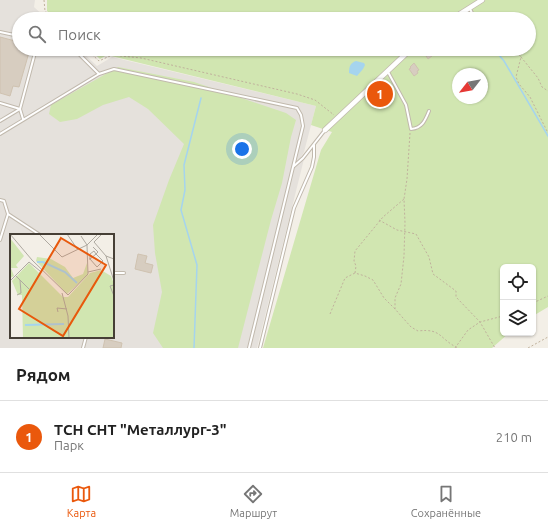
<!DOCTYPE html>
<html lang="ru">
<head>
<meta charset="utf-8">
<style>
	body { margin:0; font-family:Ubuntu,sans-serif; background:#f6f6f6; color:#222 }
	.controls { position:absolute; right:12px; bottom:12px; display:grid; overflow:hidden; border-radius:6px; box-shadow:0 1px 3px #0004 }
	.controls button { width:36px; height:36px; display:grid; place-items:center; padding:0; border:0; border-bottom:1px solid #e0e0e0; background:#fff; color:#222; font:20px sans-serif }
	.compass { position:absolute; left:452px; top:68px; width:36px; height:36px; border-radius:50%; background:#fff; box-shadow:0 1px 3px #0004; rotate:239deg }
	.you { position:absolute; left:242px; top:149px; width:14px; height:14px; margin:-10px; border:3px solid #fff; border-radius:50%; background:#1a73e8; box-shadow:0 0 0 6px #1a73e833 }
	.badge { display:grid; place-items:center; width:26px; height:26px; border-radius:50%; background:#ea580c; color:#fff; font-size:13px; font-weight:700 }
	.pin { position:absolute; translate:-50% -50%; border:2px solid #fff; box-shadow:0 1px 4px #0006 }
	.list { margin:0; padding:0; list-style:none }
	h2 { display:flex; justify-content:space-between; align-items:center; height:52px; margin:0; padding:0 16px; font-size:17px }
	h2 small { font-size:13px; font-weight:400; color:#767676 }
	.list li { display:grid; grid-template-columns:26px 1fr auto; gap:12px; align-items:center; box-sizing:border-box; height:72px; padding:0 16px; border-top:1px solid #e0e0e0 }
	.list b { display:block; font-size:15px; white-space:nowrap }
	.list p { margin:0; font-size:13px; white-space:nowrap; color:#767676 }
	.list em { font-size:13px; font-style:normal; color:#767676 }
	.icon { flex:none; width:22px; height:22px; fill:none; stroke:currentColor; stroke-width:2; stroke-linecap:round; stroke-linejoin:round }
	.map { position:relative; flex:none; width:548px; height:348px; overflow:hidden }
	.search { position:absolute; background:#fff; box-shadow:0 1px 3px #0004; left:12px; right:12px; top:12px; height:44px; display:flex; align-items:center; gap:10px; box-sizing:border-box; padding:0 14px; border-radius:22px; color:#767676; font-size:15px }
	.sheet { height:124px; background:#fff }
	nav { display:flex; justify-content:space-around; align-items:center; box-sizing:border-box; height:56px; border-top:1px solid #e0e0e0; background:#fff; font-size:11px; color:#767676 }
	nav a { display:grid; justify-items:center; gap:2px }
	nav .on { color:#ea580c }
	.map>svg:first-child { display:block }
	.industrial { fill:#e5e1dc; fill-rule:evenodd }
	.green { fill:#d1e6b1; fill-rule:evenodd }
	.water { fill:#a5d4ee }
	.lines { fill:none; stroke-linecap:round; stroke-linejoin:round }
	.stream { stroke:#a5d4ee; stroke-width:1.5 }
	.building { fill:#d7cdc0; stroke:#cfc2b0 }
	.service-casing { stroke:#c1b9ad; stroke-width:4 }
	.minor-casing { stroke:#c1b9ad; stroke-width:6 }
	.path { stroke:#c0b19c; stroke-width:1; stroke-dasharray:2 2; stroke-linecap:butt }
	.service { stroke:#fff; stroke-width:2 }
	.minor { stroke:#fff; stroke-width:4.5 }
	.inset-river { fill:none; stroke:#a5d4ee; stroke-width:2 }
	.inset-road { fill:none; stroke:#aea9a0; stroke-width:1 }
	.view { fill:#e8590c; fill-opacity:0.15; stroke:#e8590c; stroke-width:2 }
	.inset-edge { fill:none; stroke:#463f36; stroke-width:2 }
</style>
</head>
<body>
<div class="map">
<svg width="548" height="348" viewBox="0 0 548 348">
	<rect width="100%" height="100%" fill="#f3efe7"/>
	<path class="industrial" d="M0,0H35L34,7L47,19H19V49H79L97,66L112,57L316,106L304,152L301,157L304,159L257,348H0ZM11,235H113V337H11Z"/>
	<path class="green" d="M47,0H548V307L533,316V267H503V333H509L492,348H263L321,150L332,132L311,125L316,106L107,55L100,59L89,49H529V19H56L47,11ZM458,74H482V98H458Z
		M118,67L194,82L286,113L296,120L291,137L282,183L271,220L238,348H163L153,333L162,292L155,253L153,225L169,180L184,144L148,109L129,97L103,105L77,119L60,122L49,114L51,105Z"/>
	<path class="water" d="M356,61L364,63L365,65L363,69L357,76L349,73C349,67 350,63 356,61Z"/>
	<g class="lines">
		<path class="stream" d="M494,49L504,61L548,136
			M194,348L197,265L181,210L185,190L184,165L201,98"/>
	</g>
	<path class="building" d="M0,37L19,42V49H30L19,87L13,86L10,96L0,93Z
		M426,49H434L437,52L428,59L423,51Z
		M414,63L419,70L417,71L418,73L414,76L409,69L411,68L410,67Z
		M138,254L147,256L145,263L153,265L151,273L135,269Z
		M105,339L122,343L121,348H103Z"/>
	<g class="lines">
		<defs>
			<path id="service" d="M470,9L475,19
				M39,16L43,19
				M0,32L19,36
				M74,49L99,74
				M388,72L406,105L411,129C422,128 425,121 429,111
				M0,103L20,109L23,119
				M0,121L20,109L36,49
				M0,134L99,74L114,69L297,108L301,115L303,126L249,348
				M294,166L303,158L325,130
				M0,200L4,201L8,214L40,235
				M0,240L8,214
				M113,273H124
				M83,348L86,337
				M260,348L294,208L312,167L314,157V145"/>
			<path id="minor" d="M452,19L482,0
				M325,130L411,49"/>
		</defs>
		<use href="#service" class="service-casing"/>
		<use href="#minor" class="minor-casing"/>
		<path class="path" d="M44,0L45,11L54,19
			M86,49L99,61L112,55L141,58L297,94L315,100L334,115
			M514,49L521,57L516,77L519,84L530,97L548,133
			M522,49L521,57L538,78L542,87L548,91
			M410,133L407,179L404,199L405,223L404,256L401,284L395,298V309L411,327L418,331C442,328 439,339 458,348
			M379,220L397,230L416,234L429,257L433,274L456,291V297L480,322L495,348
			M533,303L548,296
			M395,309L384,298L373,280L365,276L355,273L356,266L354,261L355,251L383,217L404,199
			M330,314L345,278L355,273
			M455,348L468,330L480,322L503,316
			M528,348L548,337"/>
		<use href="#service" class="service"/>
		<use href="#minor" class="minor"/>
	</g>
	<g transform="translate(10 234)">
		<rect width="104" height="104" fill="#f3efe7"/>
		<path d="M0,4L14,22L6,31L8,34H1L4,42L0,44ZM27,23L41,25L55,33L63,44L73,40L77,29L78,41L57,60L26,27ZM19,29L53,63H58L80,39L91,36L101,42L104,50V104H13L12,61H8L2,47Z" fill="#d1e6b1"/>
		<path class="inset-river" d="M27,28H33L55,38L67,49M15,91L54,90"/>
		<path class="inset-road" d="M0,0L22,26L58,61L78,40L77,11L88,0M29,0L52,23L77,11L71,2M57,0L68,16M92,0L84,8L96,22L104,25M96,22L104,47M79,25H80L86,20L93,27L87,33L80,25V20L84,17L86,20L88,18L83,13M78,38L91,35M6,42L19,55M0,47L19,28L30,37M104,51L100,52L104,62M52,59L58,82L59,104M7,61L11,59L10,46M48,78L47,74L57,75"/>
		<path class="view" d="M51,4L96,31L53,102L9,75Z"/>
		<rect width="104" height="104" class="inset-edge"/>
	</g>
</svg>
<div class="controls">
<button><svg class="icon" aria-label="locate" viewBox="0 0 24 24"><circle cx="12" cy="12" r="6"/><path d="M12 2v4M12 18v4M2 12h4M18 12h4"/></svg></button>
<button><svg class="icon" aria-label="layers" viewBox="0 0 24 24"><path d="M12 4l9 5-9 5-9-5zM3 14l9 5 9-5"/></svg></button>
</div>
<svg class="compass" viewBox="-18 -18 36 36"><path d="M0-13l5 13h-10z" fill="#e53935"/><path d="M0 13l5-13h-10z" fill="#767676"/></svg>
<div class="you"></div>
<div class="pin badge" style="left:380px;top:94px">1</div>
<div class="search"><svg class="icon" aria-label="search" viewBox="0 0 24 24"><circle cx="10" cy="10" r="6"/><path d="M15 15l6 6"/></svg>Поиск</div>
</div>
<section class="sheet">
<h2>Рядом<small></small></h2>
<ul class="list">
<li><span class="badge">1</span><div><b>ТСН СНТ &quot;Металлург-3&quot;</b><p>Парк</p></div><em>210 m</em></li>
</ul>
</section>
<nav>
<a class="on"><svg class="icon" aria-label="map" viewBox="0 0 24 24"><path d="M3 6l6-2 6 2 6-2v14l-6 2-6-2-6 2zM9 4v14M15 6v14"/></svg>Карта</a>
<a><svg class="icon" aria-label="directions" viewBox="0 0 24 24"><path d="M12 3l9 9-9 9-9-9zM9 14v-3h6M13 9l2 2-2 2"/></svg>Маршрут</a>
<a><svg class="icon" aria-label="saved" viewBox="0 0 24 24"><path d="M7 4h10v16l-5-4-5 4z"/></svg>Сохранённые</a>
</nav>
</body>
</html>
